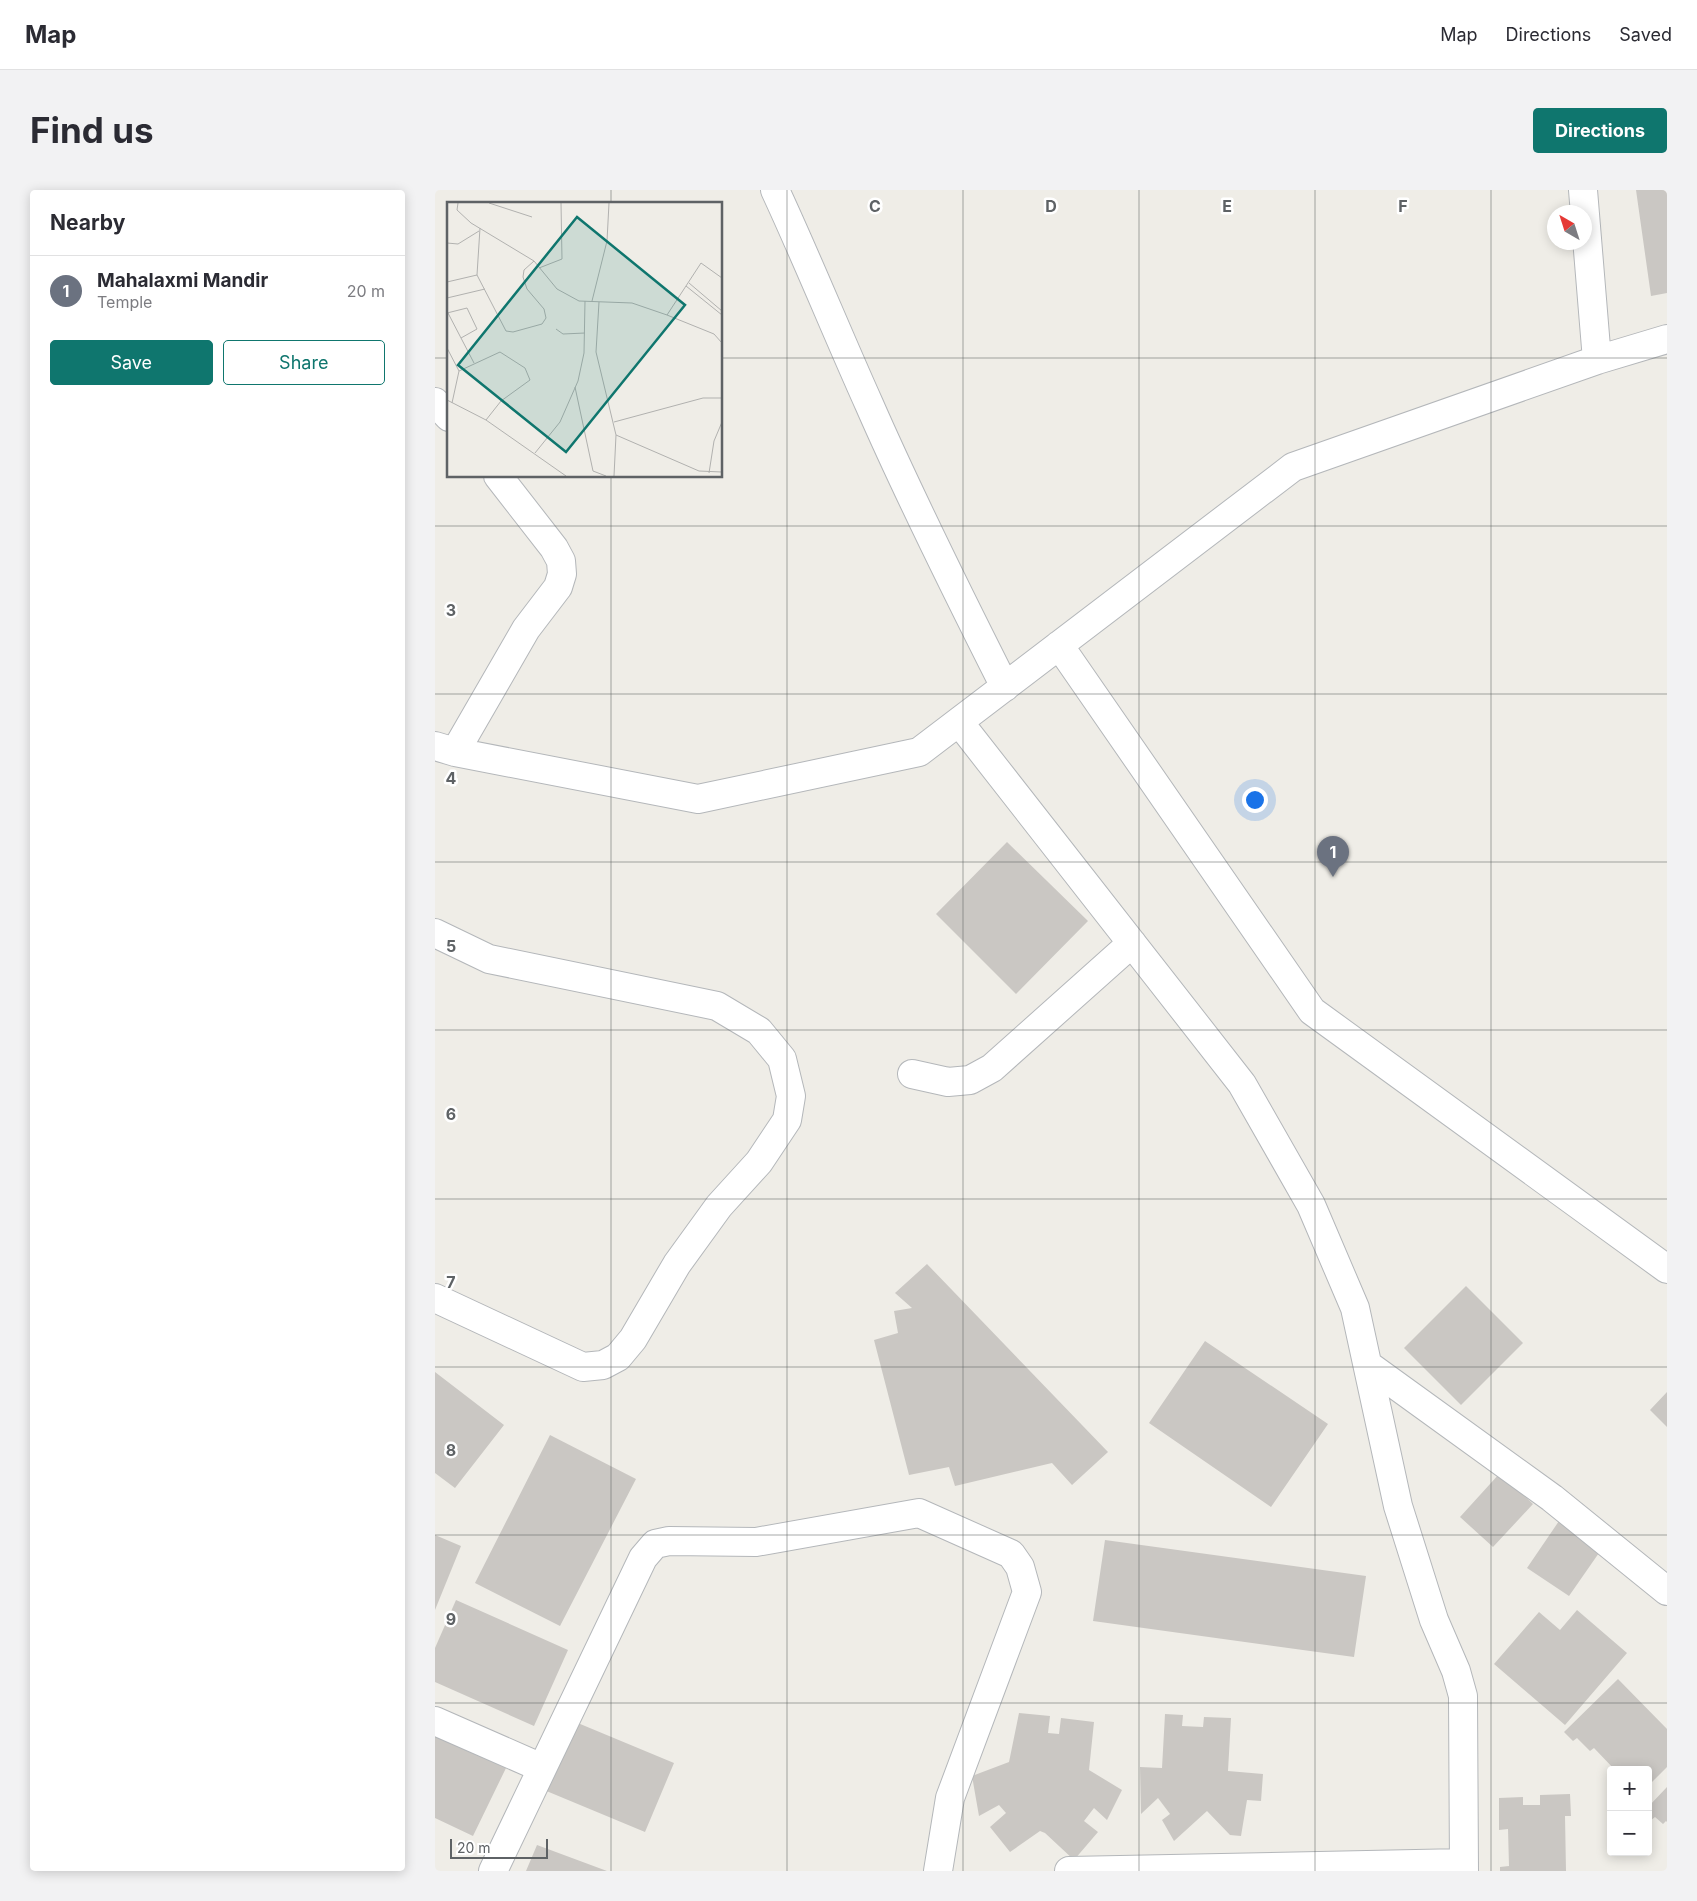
<!DOCTYPE html>
<html lang="en">
<head>
<meta charset="utf-8">
<style>
	body { margin:0; font-family:Inter,sans-serif; background:#f2f2f3; color:#2b2b33 }
	.controls { position:absolute; right:15px; bottom:15px; display:grid; overflow:hidden; border-radius:5px; box-shadow:0 2px 12px #0003 }
	.controls button { width:45px; height:45px; display:grid; place-items:center; padding:0; border:0; border-bottom:1px solid #e1e1e2; background:#fff; color:#2b2b33; font:25px sans-serif }
	.compass { position:absolute; left:1112px; top:15px; width:45px; height:45px; border-radius:50%; background:#fff; box-shadow:0 2px 12px #0003; rotate:321deg }
	.scale { position:absolute; left:15px; bottom:12px; width:98px; box-sizing:border-box; padding-left:5px; border:2px solid #5e6265; border-top:0; font-size:14px; line-height:18px; white-space:nowrap; color:#5e6265; -webkit-text-stroke:4px #fff; paint-order:stroke }
	.you { position:absolute; left:819px; top:609px; width:18px; height:18px; margin:-12px; border:4px solid #fff; border-radius:50%; background:#1a73e8; box-shadow:0 0 0 8px #1a73e833 }
	.badge { display:grid; place-items:center; width:32px; height:32px; border-radius:50%; background:#0f766e; color:#fff; font-size:16px; font-weight:700 }
	.pin { position:absolute; translate:-50% -41px; filter:drop-shadow(0 1px 2px #0008) }
	.pin::after { content:''; position:absolute; top:26px; width:18px; height:15px; background:inherit; clip-path:polygon(0 0,100% 0,50% 100%) }
	.list { margin:0; padding:0; list-style:none }
	h2 { display:flex; justify-content:space-between; align-items:center; height:65px; margin:0; padding:0 20px; font-size:21px }
	h2 small { font-size:16px; font-weight:400; color:#7c7c81 }
	.list li { display:grid; grid-template-columns:32px 1fr auto; gap:15px; align-items:center; box-sizing:border-box; height:70px; padding:0 20px; border-top:1px solid #e1e1e2 }
	.list b { display:block; font-size:19px; white-space:nowrap }
	.list p { margin:0; font-size:16px; white-space:nowrap; color:#7c7c81 }
	.list em { font-size:16px; font-style:normal; color:#7c7c81 }
	.actions { display:flex; gap:10px; padding:15px 20px }
	.actions a { flex:1; padding:11px 0; border:1px solid #0f766e; border-radius:5px; text-align:center; font-size:18px; color:#0f766e }
	.actions .main { background:#0f766e; color:#fff }
	.map { position:relative; flex:none; width:1232px; height:1681px; overflow:hidden; border-radius:5px }
	header { display:flex; align-items:center; gap:30px; box-sizing:border-box; height:70px; padding:0 25px; background:#fff; border-bottom:1px solid #e1e1e2 }
	header strong { font-size:24px }
	nav { display:flex; gap:28px; margin-inline-start:auto; font-size:18px }
	.intro { display:flex; align-items:center; justify-content:space-between; box-sizing:border-box; height:120px; padding:0 30px }
	h1 { margin:0; font-size:35px }
	.button { padding:12px 22px; border-radius:5px; background:#0f766e; color:#fff; font-size:18px; font-weight:700 }
	main { display:flex; gap:30px; padding:0 30px }
	aside { flex:1; background:#fff; border-radius:5px; box-shadow:0 2px 12px #0003 }
	.map>svg:first-child { display:block }
	.building { fill:#cac7c3 }
	.lines { fill:none; stroke-linecap:round; stroke-linejoin:round }
	.minor-casing { stroke:#b4b7ba; stroke-width:30 }
	.minor { stroke:#fff; stroke-width:28 }
	.grid { fill:none; stroke:#5e6265; stroke-width:1; stroke-opacity:0.55 }
	.inset-road { fill:none; stroke:#b1b1af; stroke-width:1 }
	.view { fill:#0f766e; fill-opacity:0.15; stroke:#0f766e; stroke-width:2.5 }
	.inset-edge { fill:none; stroke:#5e6265; stroke-width:2.5 }
	.grid-label { font-size:16px; text-anchor:middle; font-weight:bold; fill:#5e6265; stroke:#fff; stroke-width:5; stroke-linejoin:round; paint-order:stroke }
</style>
</head>
<body>
<header>
<strong>Map</strong>
<nav><a>Map</a><a>Directions</a><a>Saved</a></nav>
</header>
<div class="intro"><h1>Find us</h1><a class="button">Directions</a></div>
<main>
<aside>
<h2>Nearby<small></small></h2>
<ul class="list">
<li><span class="badge" style="background:#6b7280">1</span><div><b>Mahalaxmi Mandir</b><p>Temple</p></div><em>20 m</em></li>
</ul>
<div class="actions"><a class="main">Save</a><a>Share</a></div>
</aside>
<div class="map">
<svg width="1232" height="1681" viewBox="0 0 1232 1681">
	<rect width="100%" height="100%" fill="#efede7"/>
	<path class="building" d="M1201,0H1232V103L1216,106Z
		M572,652L653,731L581,804L501,724Z
		M492,1074L673,1262L637,1295L617,1273L520,1296L514,1277L474,1285L439,1150L463,1143L459,1121L477,1118L460,1103Z
		M1031,1096L1088,1153L1026,1215L969,1158Z
		M770,1151L893,1234L836,1317L714,1233Z
		M0,1182L69,1235L20,1298L0,1283Z
		M1232,1202V1237L1215,1220Z
		M115,1245L201,1289L125,1436L40,1393Z
		M1065,1283L1098,1314L1058,1357L1025,1327Z
		M1124,1331L1166,1360L1134,1406L1092,1378Z
		M0,1345L26,1356L0,1420Z
		M670,1350L931,1386L919,1467L658,1431Z
		M21,1410L133,1460L99,1536L0,1492V1458Z
		M1142,1420L1192,1463L1130,1535L1059,1474L1104,1422L1125,1440Z
		M1183,1489L1232,1539V1577L1213,1596V1580H1180L1159,1558L1155,1561L1142,1548L1138,1551L1129,1542Z
		M584,1523L615,1526L613,1543L624,1544L626,1528L659,1532L654,1580L687,1600L672,1630L659,1618L649,1631L663,1642L639,1670L610,1643L605,1641L575,1662L555,1637L571,1623L564,1615L544,1626L537,1586L574,1572Z
		M730,1524L748,1525L747,1536L768,1537L769,1527L796,1528L793,1581L828,1584L826,1611L812,1610L806,1646L795,1645L772,1621L739,1651L727,1630L735,1624L723,1608L706,1624L705,1577L727,1578Z
		M138,1531L239,1573L210,1642L109,1600Z
		M0,1545L71,1578L38,1646L0,1628Z
		M1232,1597V1632L1231,1631L1228,1634L1220,1627L1215,1631L1213,1629V1617Z
		M1135,1604L1136,1626H1130L1131,1681H1065V1677L1074,1676L1073,1639L1064,1640V1608L1088,1607V1615H1105V1605Z
		M102,1655L172,1681H91Z"/>
	<g class="lines">
		<defs>
			<path id="minor" d="M340,0C373,71 402,143 434,214C476,310 523,404 570,497
				M1162,170L1232,149
				M0,212L14,227
				M624,455L877,821L1232,1079
				M524,532L807,894L876,1015L920,1118L963,1316L999,1430L1021,1481L1028,1506L1029,1681
				M0,556L20,562L263,609L484,562L858,277L1162,170L1148,0
				M20,562L91,439L123,397L127,384L126,371L119,358L63,286
				M0,743L54,769L282,816L324,841L347,869L356,906L352,930L324,972L284,1016L242,1074L198,1149L183,1167L168,1175L148,1177L0,1108
				M477,884L513,892L535,890L557,878L697,753
				M933,1175L1117,1308L1232,1401
				M0,1531L107,1578
				M58,1681L208,1368L220,1354L234,1351L321,1352L484,1323L576,1364L585,1377L592,1402L515,1608L503,1681
				M634,1681L1029,1673"/>
		</defs>
		<use href="#minor" class="minor-casing"/>
		<use href="#minor" class="minor"/>
	</g>
	<path class="grid" d="M176,0V14M352,0V1681M528,0V1681M704,0V1681M880,0V1681M1056,0V1681M0,168H14M286,168H1232M176,286V1681M0,336H1232M0,504H1232M0,672H1232M0,840H1232M0,1009H1232M0,1177H1232M0,1345H1232M0,1513H1232"/>
	<g transform="translate(12 12)">
		<rect width="275" height="275" fill="#efede7"/>
		<path class="inset-road" d="M11,1L10,8L24,21L87,59L110,87L132,99L185,101L220,113L254,61L275,76M42,1L85,15M0,41L11,42L32,29M92,66L115,57L114,1M30,73L33,26M0,80L30,73L59,129L66,130L95,122L99,116L97,107L80,87L76,75L77,68L87,59M242,81L275,109M239,84L275,113M0,96L38,87M145,99L160,39L162,1M152,100L149,150L169,233L167,274M0,111L20,106L30,127L14,136M1,111L27,161M220,113L267,132L275,141M109,127L116,132L138,131M0,146L12,169M128,185L146,269L159,274M0,198L39,218L119,274M54,199L101,235M5,201L12,169L53,150L78,166L83,178L54,199L39,218M167,220L256,196H275M169,233L252,269L275,270M88,251L113,220L131,179L137,151L138,99M262,271L267,239L275,220"/>
		<path class="view" d="M130,15L238,103L119,250L11,163Z"/>
		<rect width="275" height="275" class="inset-edge"/>
	</g>
	<g class="grid-label">
		<text x="440" y="22">C</text>
		<text x="616" y="22">D</text>
		<text x="792" y="22">E</text>
		<text x="968" y="22">F</text>
		<text x="16" y="426">3</text>
		<text x="16" y="594">4</text>
		<text x="16" y="762">5</text>
		<text x="16" y="930">6</text>
		<text x="16" y="1098">7</text>
		<text x="16" y="1266">8</text>
		<text x="16" y="1435">9</text>
	</g>
</svg>
<div class="controls">
<button>+</button>
<button>−</button>
</div>
<svg class="compass" viewBox="-18 -18 36 36"><path d="M0-13l5 13h-10z" fill="#e53935"/><path d="M0 13l5-13h-10z" fill="#7c7c81"/></svg>
<div class="scale">20 m</div>
<div class="you"></div>
<div class="pin badge" style="left:898px;top:687px;background:#6b7280">1</div>
</div>
</main>
</body>
</html>
